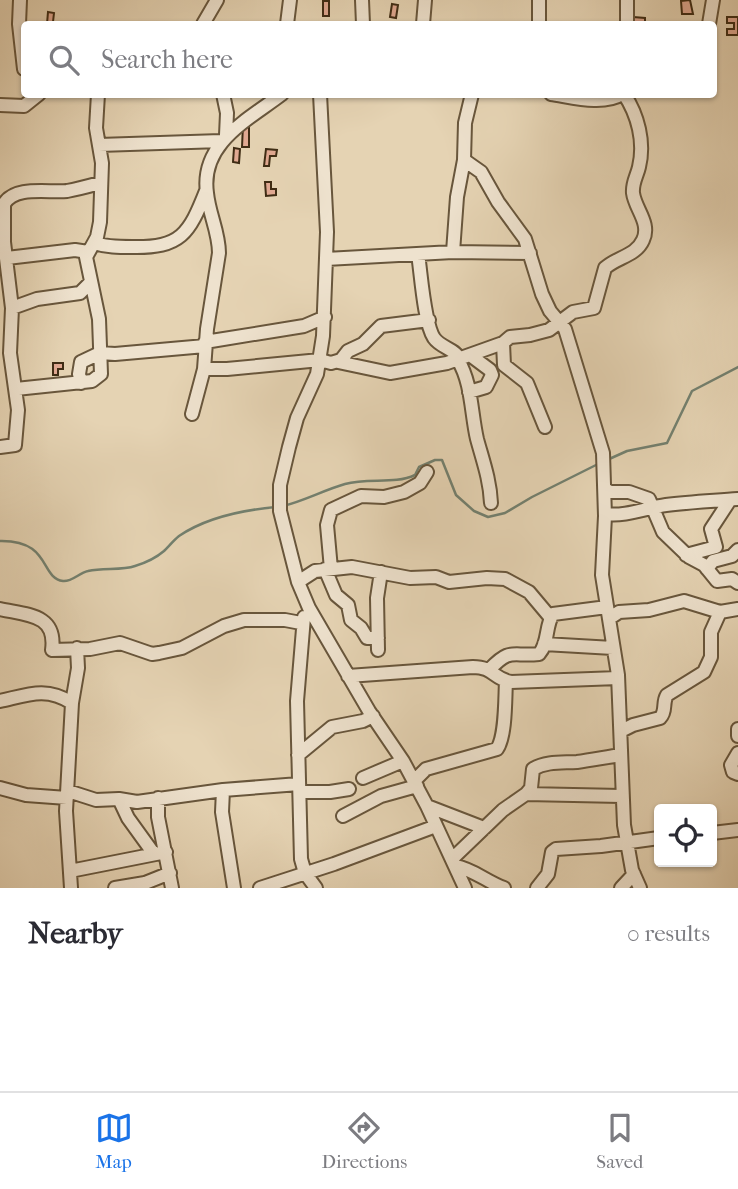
<!DOCTYPE html>
<html lang="en">
<head>
<meta charset="utf-8">
<style>
	body { margin:0; font-family:"IM FELL French Canon",serif; background:#f2f2f3; color:#2b2b33 }
	.controls { position:absolute; right:21px; bottom:21px; display:grid; overflow:hidden; border-radius:7px; box-shadow:0 2px 5px #0004 }
	.controls button { width:63px; height:63px; display:grid; place-items:center; padding:0; border:0; border-bottom:2px solid #e1e1e2; background:#fff; color:#2b2b33; font:35px sans-serif }
	.list { margin:0; padding:0; list-style:none }
	h2 { display:flex; justify-content:space-between; align-items:center; height:91px; margin:0; padding:0 28px; font-size:30px }
	h2 small { font-size:23px; font-weight:400; color:#7c7c81 }
	.icon { flex:none; width:38px; height:38px; fill:none; stroke:currentColor; stroke-width:2; stroke-linecap:round; stroke-linejoin:round }
	.map { position:relative; flex:none; width:738px; height:888px; overflow:hidden }
	.search { position:absolute; background:#fff; box-shadow:0 2px 5px #0004; left:21px; right:21px; top:21px; height:77px; display:flex; align-items:center; gap:18px; box-sizing:border-box; padding:0 24px; border-radius:7px; color:#7c7c81; font-size:26px }
	.sheet { height:203px; background:#fff }
	nav { display:flex; justify-content:space-around; align-items:center; box-sizing:border-box; height:98px; border-top:2px solid #e1e1e2; background:#fff; font-size:19px; color:#7c7c81 }
	nav a { display:grid; justify-items:center; gap:4px }
	nav .on { color:#1a73e8 }
	.map>svg:first-child { display:block }
	.lines { fill:none; stroke-linecap:round; stroke-linejoin:round }
	.stream { stroke:#73806f; stroke-width:2.5 }
	.building { fill:#e1a992; stroke:#3f2c14; stroke-width:2 }
	.minor-casing { stroke:#68563c; stroke-width:16 }
	.minor { stroke:#eee2ce; stroke-width:12 }
</style>
</head>
<body>
<div class="map">
<svg width="738" height="888" viewBox="0 0 738 888">
	<rect width="100%" height="100%" fill="#e5d3b3"/>
	<filter id="stains"><feTurbulence type="fractalNoise" baseFrequency=".00286" numOctaves="4"/><feColorMatrix values="0 0 0 0 .2 0 0 0 0 .09 0 0 0 0 .02 0 0 0 .5 -.17"/></filter>
	<radialGradient id="worn" r=".72"><stop offset=".6" stop-color="#630" stop-opacity="0"/><stop offset="1" stop-color="#630" stop-opacity=".3"/></radialGradient>
	<g class="lines">
		<path class="stream" d="M607,460L627,451L667,443L692,391L738,367
			M283,506C304,501 324,490 345,484C368,477 394,485 415,475L419,467L435,460H442L456,495L474,511L488,517L505,513L532,497L598,464
			M0,541C51,540 40,578 63,581C72,582 79,573 88,571C103,567 121,571 135,566C145,563 157,557 164,551C169,546 174,540 179,536C207,517 243,510 276,507"/>
	</g>
	<path class="building" d="M690,0L693,14H682L681,1Z
		M323,1H329V16H323Z
		M392,4L398,5L396,18L390,17Z
		M48,12L54,13L53,22H59V24H47Z
		M633,17L645,18V24H633Z
		M727,17H738V35H727V29H734V23H727Z
		M243,125H249V147H242Z
		M234,148L240,149L239,163L233,162Z
		M266,149L277,150L276,156H270L269,166H264Z
		M265,182H271V189H276V195L266,196Z
		M53,363H63V369H58V375H53Z"/>
	<g class="lines">
		<defs>
			<path id="minor" d="M20,0L19,24L24,69
				M362,0L363,24
				M539,0V24
				M627,0V24
				M203,24L217,0
				M287,24L290,0
				M423,24L425,0
				M709,24L713,0
				M223,94L227,113L226,135
				M320,94L327,232L323,336L317,374L297,418L289,447L280,485V511L298,582L309,608L369,711L403,761L427,806L465,888
				M551,94C572,97 603,106 622,94
				M0,105L24,106L39,94
				M99,145L221,141
				M464,160L481,172L498,202L525,239L542,294L550,311L565,329L603,453L605,516L602,575L618,675L624,825L632,870L640,888
				M94,243C106,247 119,247 132,247C181,248 189,234 206,191
				M453,252L457,197L464,160L465,123L472,94
				M418,254C421,273 424,323 434,338C441,348 454,348 460,359
				M7,258L75,250L88,252
				M326,259L453,252L530,253
				M12,308L37,299L80,293L91,282
				M205,342L304,326L325,317
				M503,343L504,365L527,383L545,427
				M458,360C472,383 471,413 477,439C483,461 490,480 491,503
				M338,362L390,373L447,363L503,343L510,337L530,335L549,330L573,312L594,308L605,268C617,257 636,256 643,240C651,223 635,209 633,193C632,183 637,176 639,167C645,142 638,115 624,94
				M204,369H227L320,360L331,363L341,360L348,351L363,344L381,326L429,320
				M81,383L79,374L81,362L100,353L115,354L205,346
				M16,389L92,381L101,374L99,319L86,257L97,237L100,222L102,163L96,128L98,94
				M469,392L486,387L492,375L490,370L470,355
				M192,414L204,369L207,329L219,253C219,232 209,214 207,193C200,143 248,120 282,94
				M0,447L15,445L18,410L10,353L12,308L4,242V204C15,185 49,193 67,191C78,189 89,186 100,183
				M605,489L610,492H629L649,499L663,532L689,557L704,565L717,581L732,579L738,583
				M605,514C625,517 646,508 666,505C690,502 714,501 738,499
				M686,555L716,547L711,529L730,500
				M325,569L336,595L348,605L351,620L361,628L367,638H378
				M331,569L327,525L331,510L361,496L384,497L404,492L420,483L427,472
				M707,569L713,561L732,556L738,550
				M298,582L315,571L352,567L410,578L436,577L449,582L487,578L505,579L529,592L550,617
				M0,609C27,615 57,614 52,650L90,649L120,643L152,654L159,653L182,648L224,626L244,620H285L301,623
				M304,617L297,701L301,859L305,873L316,888
				M610,618L619,612L649,610L684,601L720,612L738,609
				M544,644L613,648
				M378,650L377,598L381,572
				M490,669C511,647 512,657 539,654C549,643 545,626 553,614L607,607
				M348,676L473,667C494,667 493,679 511,682L618,678
				M0,701C27,695 46,686 72,703
				M738,729V736
				M621,731L633,725L660,718C667,711 662,703 667,695L704,672L711,657V632L720,612
				M738,753L731,765L733,772L738,774
				M298,755L332,727L363,721L373,716
				M363,778L403,761
				M414,781L426,769L497,749C506,736 505,699 506,681
				M0,788L26,795L67,798
				M223,790L222,812L234,888
				M68,791L96,800L119,799L137,802L223,790L299,784
				M300,792H330L349,789
				M526,794L621,796
				M158,798V817L172,888
				M119,799L128,818L154,854
				M427,806L484,828
				M343,816L381,796L417,786
				M712,833L738,830
				M452,859L503,810L526,794L531,788L533,769C547,761 562,763 577,762C592,760 607,757 621,755
				M455,866C473,869 487,882 504,888
				M70,871L166,852
				M71,888L66,811L72,703L78,668L77,648
				M115,888L145,883L170,873
				M260,888L334,864L436,826
				M537,888L548,874L552,852L556,849L601,846L659,838
				M621,888L634,874"/>
		</defs>
		<use href="#minor" class="minor-casing"/>
		<use href="#minor" class="minor"/>
	</g>
	<rect width="100%" height="100%" filter="url(#stains)"/>
	<rect width="100%" height="100%" fill="url(#worn)"/>
</svg>
<div class="controls">
<button><svg class="icon" aria-label="locate" viewBox="0 0 24 24"><circle cx="12" cy="12" r="6"/><path d="M12 2v4M12 18v4M2 12h4M18 12h4"/></svg></button>
</div>
<div class="search"><svg class="icon" aria-label="search" viewBox="0 0 24 24"><circle cx="10" cy="10" r="6"/><path d="M15 15l6 6"/></svg>Search here</div>
</div>
<section class="sheet">
<h2>Nearby<small>0 results</small></h2>
<ul class="list">
</ul>
</section>
<nav>
<a class="on"><svg class="icon" aria-label="map" viewBox="0 0 24 24"><path d="M3 6l6-2 6 2 6-2v14l-6 2-6-2-6 2zM9 4v14M15 6v14"/></svg>Map</a>
<a><svg class="icon" aria-label="directions" viewBox="0 0 24 24"><path d="M12 3l9 9-9 9-9-9zM9 14v-3h6M13 9l2 2-2 2"/></svg>Directions</a>
<a><svg class="icon" aria-label="saved" viewBox="0 0 24 24"><path d="M7 4h10v16l-5-4-5 4z"/></svg>Saved</a>
</nav>
</body>
</html>
